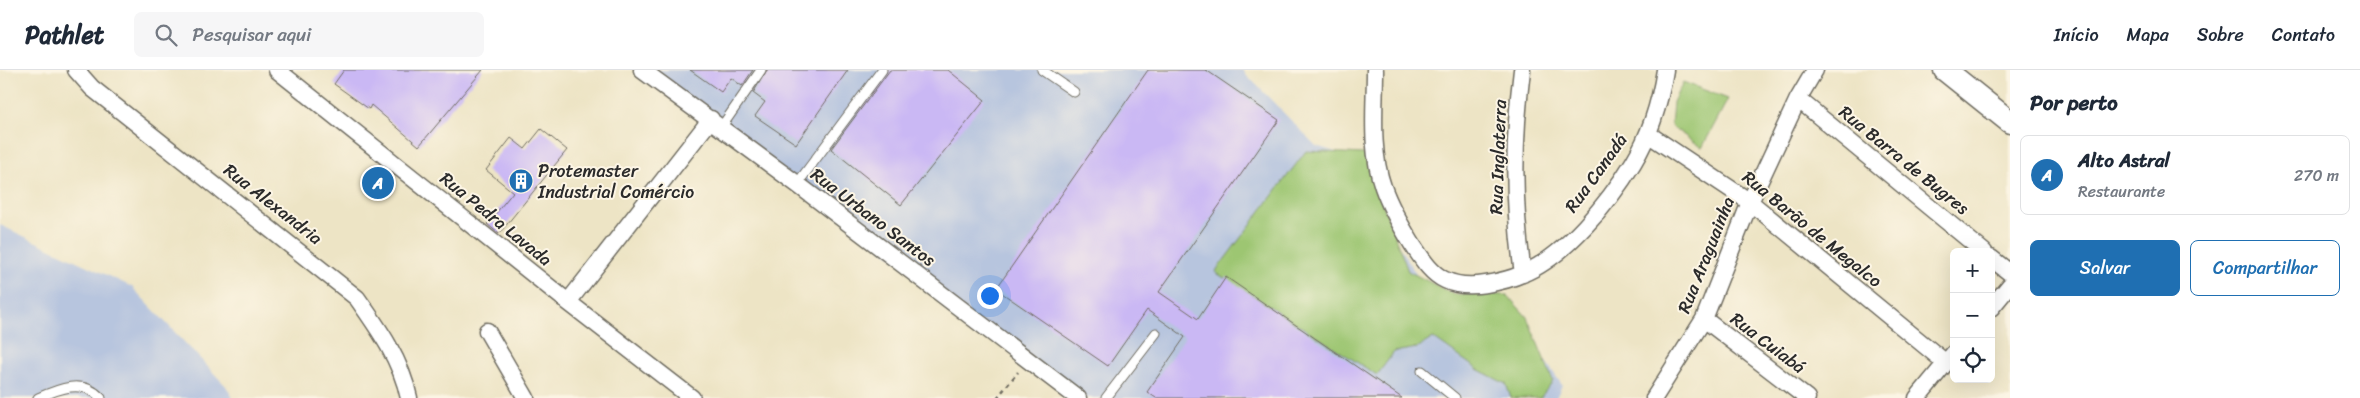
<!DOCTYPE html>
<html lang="pt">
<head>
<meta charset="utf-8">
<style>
	body { margin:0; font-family:Sriracha,sans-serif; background:#f6f6f7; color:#1f2937 }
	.controls { position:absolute; right:15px; bottom:15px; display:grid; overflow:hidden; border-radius:8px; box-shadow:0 5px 20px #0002 }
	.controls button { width:45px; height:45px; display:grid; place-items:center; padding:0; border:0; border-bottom:1px solid #e0e1e3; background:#fff; color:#1f2937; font:25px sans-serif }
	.you { position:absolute; left:989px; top:225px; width:18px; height:18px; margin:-12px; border:4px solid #fff; border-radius:50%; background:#1a73e8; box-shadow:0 0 0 8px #1a73e833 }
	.badge { display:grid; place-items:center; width:32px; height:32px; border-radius:50%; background:#1f6fb2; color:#fff; font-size:16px; font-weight:700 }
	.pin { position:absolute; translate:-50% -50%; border:2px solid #fff; box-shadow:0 1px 5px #0006 }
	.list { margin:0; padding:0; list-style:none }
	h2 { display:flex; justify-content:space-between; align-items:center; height:65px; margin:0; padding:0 20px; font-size:21px }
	h2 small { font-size:16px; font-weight:400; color:#747a83 }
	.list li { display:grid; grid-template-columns:32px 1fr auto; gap:15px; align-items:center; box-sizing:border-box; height:80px; margin:0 10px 10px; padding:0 10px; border:1px solid #e0e1e3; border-radius:8px }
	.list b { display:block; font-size:19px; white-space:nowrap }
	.list p { margin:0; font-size:16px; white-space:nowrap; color:#747a83 }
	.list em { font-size:16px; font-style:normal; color:#747a83 }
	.actions { display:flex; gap:10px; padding:15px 20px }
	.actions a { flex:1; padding:11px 0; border:1px solid #1f6fb2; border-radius:8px; text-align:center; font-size:18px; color:#1f6fb2 }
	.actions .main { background:#1f6fb2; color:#fff }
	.icon { flex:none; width:28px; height:28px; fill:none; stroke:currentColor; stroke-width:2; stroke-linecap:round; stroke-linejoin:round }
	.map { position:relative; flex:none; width:2010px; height:328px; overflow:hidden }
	header { display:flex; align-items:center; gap:30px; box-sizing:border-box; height:70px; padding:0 25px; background:#fff; border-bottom:1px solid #e0e1e3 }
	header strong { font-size:24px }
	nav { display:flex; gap:28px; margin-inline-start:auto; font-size:18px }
	.search { width:350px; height:45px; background:#f6f6f7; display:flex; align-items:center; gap:12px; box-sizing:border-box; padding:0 18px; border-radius:8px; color:#747a83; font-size:19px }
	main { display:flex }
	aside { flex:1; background:#fff }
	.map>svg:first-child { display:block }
	.industrial { fill:#b7c5de }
	.green { fill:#9dc672; stroke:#64784e }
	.building { fill:#cab8f4 }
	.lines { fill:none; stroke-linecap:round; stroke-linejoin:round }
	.lane-casing { stroke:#6f6c61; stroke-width:11 }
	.street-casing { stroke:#6f6c61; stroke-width:19 }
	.secondary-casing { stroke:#6f6c61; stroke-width:25 }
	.path { stroke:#6f6c61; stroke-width:2.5; stroke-dasharray:4 4; stroke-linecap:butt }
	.lane { stroke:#fff; stroke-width:9 }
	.street { stroke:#fff; stroke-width:16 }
	.secondary { stroke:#fff; stroke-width:22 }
	.labels { text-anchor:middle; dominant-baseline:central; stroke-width:4; stroke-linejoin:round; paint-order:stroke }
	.street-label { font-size:18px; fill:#2b2b2b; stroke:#fcf5e5 }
	.poi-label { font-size:18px; fill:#2b2b2b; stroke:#fcf5e5; text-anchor:start }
</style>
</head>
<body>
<header>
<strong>Pathlet</strong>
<div class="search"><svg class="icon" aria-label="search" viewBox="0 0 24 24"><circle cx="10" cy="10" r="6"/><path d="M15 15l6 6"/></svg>Pesquisar aqui</div>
<nav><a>Início</a><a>Mapa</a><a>Sobre</a><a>Contato</a></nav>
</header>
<main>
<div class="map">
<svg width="2010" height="328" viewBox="0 0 2010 328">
	<rect width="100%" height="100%" fill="#fcf5e5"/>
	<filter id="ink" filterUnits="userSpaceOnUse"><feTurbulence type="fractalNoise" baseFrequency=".02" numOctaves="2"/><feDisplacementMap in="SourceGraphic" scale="10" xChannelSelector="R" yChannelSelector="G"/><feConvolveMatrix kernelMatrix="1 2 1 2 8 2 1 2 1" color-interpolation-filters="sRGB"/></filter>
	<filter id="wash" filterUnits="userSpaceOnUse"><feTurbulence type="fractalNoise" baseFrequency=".0096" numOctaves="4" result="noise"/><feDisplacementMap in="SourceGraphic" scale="20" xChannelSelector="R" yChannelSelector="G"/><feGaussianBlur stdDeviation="1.12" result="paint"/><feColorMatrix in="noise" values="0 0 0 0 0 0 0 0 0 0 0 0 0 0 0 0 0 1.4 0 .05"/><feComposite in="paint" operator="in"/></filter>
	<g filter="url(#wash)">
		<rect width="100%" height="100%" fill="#ede4c5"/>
		<path class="industrial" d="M642,0H1242L1316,76L1363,90L1371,131L1424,217L1511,241L1562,315L1556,328H1081Z
			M0,155L132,217L226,316L233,328H0Z"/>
		<path class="green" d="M1683,12L1728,29L1702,78L1671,56L1673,32Z
			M1306,81L1364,84L1408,201L1453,224L1507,225L1527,247L1553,311L1540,328H1511L1506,314L1477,299L1433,268L1417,278L1394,282L1377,305L1215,202Z"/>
		<g id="blocks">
			<path class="building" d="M344,0H483L419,76L371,35L369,39L334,14Z
				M690,0H753L742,16L731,8L721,22Z
				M767,0H848L796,74L755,46L765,32L753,23Z
				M890,0H948L985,30L901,135L831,79Z
				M1148,0H1206L1279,50L1159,222L1198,249L1226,207L1402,328H1156L1147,322L1185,267L1147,240L1108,296L996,219Z
				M541,59L567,80L499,164L487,154L513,122L486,100L511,68L525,79Z"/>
		</g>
	</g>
	<g filter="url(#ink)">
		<use href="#blocks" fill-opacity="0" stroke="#6f6c61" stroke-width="1"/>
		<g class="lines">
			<defs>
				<path id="lane" d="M1042,0L1074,22
					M720,59L761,0
					M797,114L882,0
					M1422,301L1455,328
					M38,328C58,319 83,308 101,328
					M1106,328L1156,263"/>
				<path id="street" d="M76,0L92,18L357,228C379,259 401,290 409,328
					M277,0L568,232L692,328
					M642,0L797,114L1078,328
					M1375,0C1375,38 1370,80 1383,117C1390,137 1401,156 1412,174C1421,187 1430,203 1445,210C1457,216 1473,216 1486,214C1498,212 1511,209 1522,204C1565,187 1610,131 1633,93C1650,65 1660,32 1665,0
					M1522,0C1513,72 1513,132 1523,204
					M1798,29L1984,182
					M1648,64L1750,132L1946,293
					M1991,188L2010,203
					M568,232L711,49
					M1991,238L2010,215
					M1704,249L1807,328
					M487,261L526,328
					M1654,328L1704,249L1750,132L1798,29L1815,0
					M1917,328L1954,283"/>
				<path id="secondary" d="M1945,0L2010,52"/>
			</defs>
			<use href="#lane" class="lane-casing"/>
			<use href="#street" class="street-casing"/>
			<use href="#secondary" class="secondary-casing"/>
			<path class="path" d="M997,328L1018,302"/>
			<use href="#lane" class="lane"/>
			<use href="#street" class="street"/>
			<use href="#secondary" class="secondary"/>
		</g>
	</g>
	<defs>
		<symbol id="building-disc" viewBox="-11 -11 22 22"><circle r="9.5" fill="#1f6fb2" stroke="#fcf5e5"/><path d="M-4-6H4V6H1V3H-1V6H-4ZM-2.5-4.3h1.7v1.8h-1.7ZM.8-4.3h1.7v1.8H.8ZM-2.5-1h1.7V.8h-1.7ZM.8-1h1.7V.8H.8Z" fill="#fff"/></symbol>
	</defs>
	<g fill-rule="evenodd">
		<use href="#building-disc" x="507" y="97" width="28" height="28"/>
	</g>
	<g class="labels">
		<g class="street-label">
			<text transform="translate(1498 87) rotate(-88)">Rua Inglaterra</text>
			<text transform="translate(1904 90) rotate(39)">Rua Barra de Bugres</text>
			<text transform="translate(1596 103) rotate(-54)">Rua Canadá</text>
			<text transform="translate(273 134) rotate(38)">Rua Alexandria</text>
			<text transform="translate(873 147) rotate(37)">Rua Urbano Santos</text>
			<text transform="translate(496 149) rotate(39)">Rua Pedra Lavada</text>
			<text transform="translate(1812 159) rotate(39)">Rua Barão de Megalco</text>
			<text transform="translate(1706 185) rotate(-68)">Rua Araguainha</text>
			<text transform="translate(1768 273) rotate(37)">Rua Cuiabá</text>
		</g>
		<g class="poi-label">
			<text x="538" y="101">Protemaster<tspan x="538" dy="21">Industrial Comércio</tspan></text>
		</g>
	</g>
</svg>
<div class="controls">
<button>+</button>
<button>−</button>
<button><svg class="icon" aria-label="locate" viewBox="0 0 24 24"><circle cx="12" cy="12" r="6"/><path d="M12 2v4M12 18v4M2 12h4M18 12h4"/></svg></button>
</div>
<div class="you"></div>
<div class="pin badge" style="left:378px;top:113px">A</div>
</div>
<aside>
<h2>Por perto<small></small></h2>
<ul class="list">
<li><span class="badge">A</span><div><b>Alto Astral</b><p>Restaurante</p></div><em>270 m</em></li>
</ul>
<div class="actions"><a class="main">Salvar</a><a>Compartilhar</a></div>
</aside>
</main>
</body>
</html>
